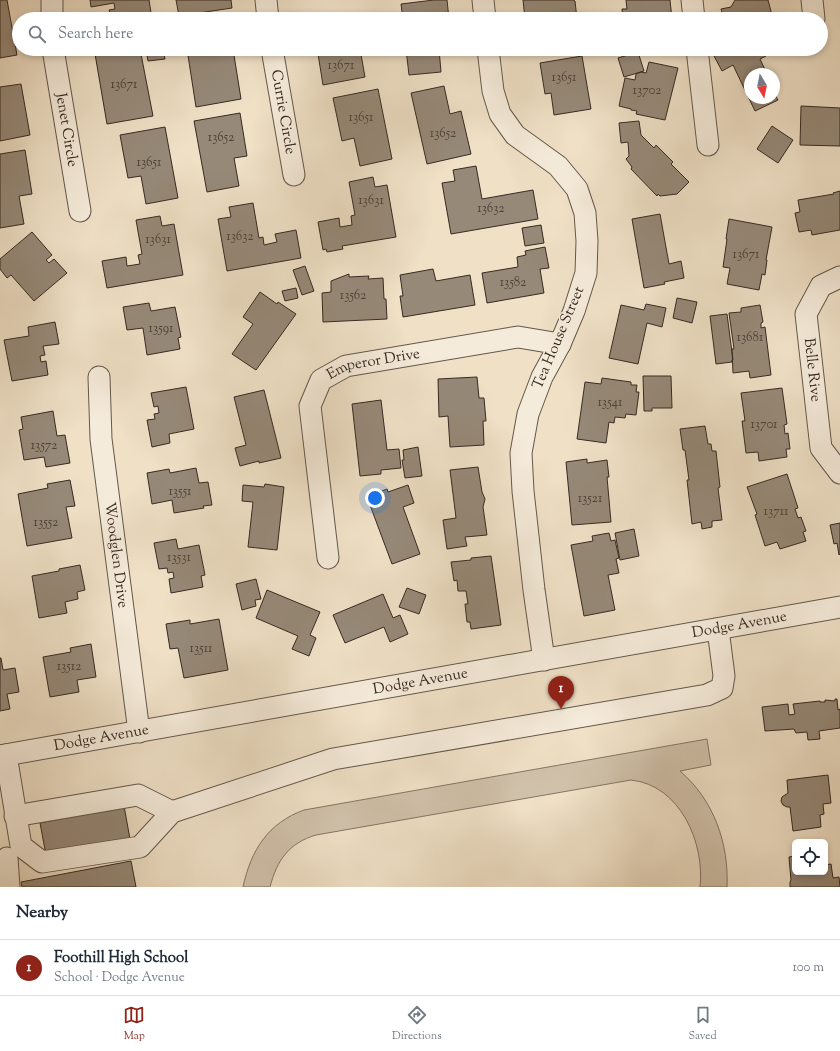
<!DOCTYPE html>
<html lang="en">
<head>
<meta charset="utf-8">
<style>
	body { margin:0; font-family:"Sorts Mill Goudy",serif; background:#f6f6f7; color:#1f2937 }
	.controls { position:absolute; right:12px; bottom:12px; display:grid; overflow:hidden; border-radius:6px; box-shadow:0 2px 6px #0003 }
	.controls button { width:36px; height:36px; display:grid; place-items:center; padding:0; border:0; border-bottom:1px solid #e0e1e3; background:#fff; color:#1f2937; font:20px sans-serif }
	.compass { position:absolute; left:744px; top:68px; width:36px; height:36px; border-radius:50%; background:#fff; box-shadow:0 2px 6px #0003; rotate:170deg }
	.you { position:absolute; left:375px; top:498px; width:14px; height:14px; margin:-10px; border:3px solid #fff; border-radius:50%; background:#1a73e8; box-shadow:0 0 0 6px #1a73e833 }
	.badge { display:grid; place-items:center; width:26px; height:26px; border-radius:50%; background:#8f2418; color:#fff; font-size:13px; font-weight:700 }
	.pin { position:absolute; translate:-50% -33px; filter:drop-shadow(0 1px 2px #0008) }
	.pin::after { content:''; position:absolute; top:21px; width:14px; height:12px; background:inherit; clip-path:polygon(0 0,100% 0,50% 100%) }
	.list { margin:0; padding:0; list-style:none }
	h2 { display:flex; justify-content:space-between; align-items:center; height:52px; margin:0; padding:0 16px; font-size:17px }
	h2 small { font-size:13px; font-weight:400; color:#747a83 }
	.list li { display:grid; grid-template-columns:26px 1fr auto; gap:12px; align-items:center; box-sizing:border-box; height:56px; padding:0 16px; border-top:1px solid #e0e1e3 }
	.list b { display:block; font-size:15px; white-space:nowrap }
	.list p { margin:0; font-size:13px; white-space:nowrap; color:#747a83 }
	.list em { font-size:13px; font-style:normal; color:#747a83 }
	.icon { flex:none; width:22px; height:22px; fill:none; stroke:currentColor; stroke-width:2; stroke-linecap:round; stroke-linejoin:round }
	.map { position:relative; flex:none; width:840px; height:887px; overflow:hidden }
	.search { position:absolute; background:#fff; box-shadow:0 2px 6px #0003; left:12px; right:12px; top:12px; height:44px; display:flex; align-items:center; gap:10px; box-sizing:border-box; padding:0 14px; border-radius:22px; color:#747a83; font-size:15px }
	.sheet { height:108px; background:#fff }
	nav { display:flex; justify-content:space-around; align-items:center; box-sizing:border-box; height:56px; border-top:1px solid #e0e1e3; background:#fff; font-size:11px; color:#747a83 }
	nav a { display:grid; justify-items:center; gap:2px }
	nav .on { color:#8f2418 }
	.map>svg:first-child { display:block }
	.green { fill:#d0c1aa; stroke:#837666 }
	.building { fill:#968978; stroke:#362a23 }
	.lines { fill:none; stroke-linecap:round; stroke-linejoin:round }
	.minor-casing { stroke:#64584c; stroke-width:23 }
	.minor { stroke:#f5ebda; stroke-width:21 }
	.labels { text-anchor:middle; dominant-baseline:central; stroke-width:3; stroke-linejoin:round; paint-order:stroke }
	.number-label { font-size:13px; fill:#4e4238 }
	.street-label { font-size:15px; fill:#362a23; stroke:#f5ebda }
</style>
</head>
<body>
<div class="map">
<svg width="840" height="887" viewBox="0 0 840 887">
	<rect width="100%" height="100%" fill="#efe0c6"/>
	<filter id="stains"><feTurbulence type="fractalNoise" baseFrequency=".005" numOctaves="4"/><feColorMatrix values="0 0 0 0 .2 0 0 0 0 .09 0 0 0 0 .02 0 0 0 .5 -.17"/></filter>
	<radialGradient id="worn" r=".72"><stop offset=".6" stop-color="#630" stop-opacity="0"/><stop offset="1" stop-color="#630" stop-opacity=".3"/></radialGradient>
	<path class="green" d="M707,739L711,765L680,771C714,800 729,844 727,887H700C705,843 680,785 631,780L316,835C289,843 277,860 270,887H243C251,850 268,823 304,810Z"/>
	<path class="building" d="M0,0H7L17,55L0,58Z
		M90,0H149L152,19H95L94,16L110,13L109,10L115,9L114,3L91,7Z
		M176,0H231L232,8L179,16Z
		M434,0H447L449,19H403L401,4Z
		M523,0H573L575,1L577,19H525Z
		M626,0H670L672,19H623L622,9H627Z
		M735,0H768L772,15L758,19H724L721,9L731,7Z
		M122,49H140L153,116L107,124L95,54Z
		M146,49H163L165,59L148,61Z
		M187,49H233L241,99L196,107Z
		M322,49H360L365,77L323,85L318,54H323Z
		M406,49H439L441,72L409,75Z
		M715,49H762L766,56L760,59L767,74H750V98H774V93L778,100L755,111L733,65L722,71L713,54L716,52Z
		M638,52L644,71L624,77L618,58Z
		M582,56L591,109L554,115L551,93L545,94L540,63Z
		M649,62L678,68L665,120L636,114L637,111L631,110V109L619,106L625,78L635,80L636,74L641,72L646,73Z
		M21,84L30,135L0,141V87Z
		M444,86L450,114L461,111L471,154L427,164L411,93Z
		M378,89L392,159L360,166L354,138L342,141L333,98Z
		M801,106L840,108V146L800,145Z
		M240,113L247,156L234,158L239,186L207,192L194,121Z
		M639,121L641,135L654,148L656,145L673,162L671,164L689,182L677,194L660,196L658,194L657,196L631,169L632,167L626,159L629,156L628,142L621,143L619,123Z
		M772,126L793,140L778,163L757,149Z
		M165,127L178,198L146,204L141,176L128,178L120,135Z
		M25,150L32,194L19,196L24,224L0,228V154Z
		M476,166L482,199L533,190L538,219L451,234L442,183L455,181L453,170Z
		M373,177L375,187L387,185L396,237L342,246L343,249L327,252L326,249L323,250L318,222L339,218L340,227L352,225L351,216L355,215L349,182Z
		M840,191V230L812,235L811,230L799,232L795,213L800,212L798,200L834,194L833,193Z
		M253,203L259,238L263,237L264,245L277,242L275,234L296,230L301,258L227,271L218,219L231,217L229,207Z
		M660,214L669,264L681,261L684,278L664,282L665,284L644,288L632,219Z
		M160,216L162,226L174,224L183,275L107,288L102,261L126,257L127,266L140,264L138,255L142,254L136,220Z
		M729,219L772,227L766,260H767L765,275L762,274L759,290L727,284L730,268L723,267L727,239H726Z
		M541,225L544,243L525,246L522,228Z
		M32,232L52,255L46,260L49,263L54,259L67,273L34,301L11,275L7,278L0,269V259Z
		M545,247L549,268L540,269L544,293L487,303L482,273L518,267L517,257L526,255L525,251Z
		M305,266L314,291L302,295L293,270Z
		M433,269L436,281L470,275L475,305L403,317L400,296H403L400,275Z
		M349,274V277L369,276L368,279L383,278L384,299H386L387,319L323,322L322,293L331,292V281Z
		M296,288L298,298L285,301L282,291Z
		M260,292L277,304L278,302L296,314L256,370L232,354L253,324L243,317Z
		M677,298L697,302L692,323L673,318Z
		M149,303L151,311L175,307L181,337L178,338L180,349L147,355L143,328L127,330L123,307Z
		M646,304L666,308L662,327L647,323L638,364L609,358L621,305L644,310Z
		M760,305L763,322L761,323V328L765,327L771,375L750,378L749,371L733,373L732,349H734L729,313L741,312V308Z
		M727,314L733,360H732V362L716,364L710,316Z
		M55,322L59,344L43,346L45,355L40,356L41,362L46,361L48,375L12,381L4,340L29,336L28,327Z
		M643,376H671L672,408H652V411H644Z
		M477,377L479,398H484L486,421H483L484,445L450,447L448,416L439,417L438,379Z
		M602,378L631,382V385H637L636,392H639L636,415L626,414L625,418L615,417L614,423L609,422L606,443L577,439L585,382L601,384Z
		M186,387L194,429L169,434L170,443L152,447L147,420L155,419L154,414L159,413L158,406L154,407L151,393Z
		M782,388L787,424L784,425L785,434L788,433L790,449H786L787,457L759,461L758,452L746,453L742,421H745L741,393Z
		M264,390L281,458L259,463V461L240,466L235,448L246,445L234,397Z
		M381,400L387,450L399,449L401,468L381,470V474L360,476L352,404Z
		M53,411L57,436L65,435L70,463L46,467L44,457L24,460L19,430L23,429L21,417Z
		M705,426L708,444H711L712,451H716L720,487L718,488L722,520L712,521V527L702,529L701,522L692,524L687,480H689L685,450H683L680,429Z
		M418,447L422,476L405,478L402,460H404L403,450Z
		M587,459V463L607,460L609,477H607L611,522L572,525L566,462Z
		M478,467L482,492L485,499L483,507L487,535L465,537L467,546L447,549L443,520L456,518L450,470Z
		M196,468L199,483L208,482L212,505L203,506L204,508L174,513L172,500L152,504L147,473L169,469L170,473Z
		M787,474L798,508L795,509L798,518L801,517L806,531L803,532L806,541L780,549L777,542L765,546L755,515L757,514L747,487Z
		M70,480L75,506L66,507L72,538L27,546L18,494L48,488L47,484Z
		M265,484L284,487L277,550L248,547L253,502L242,501L243,485L264,487Z
		M408,485L414,503L403,507L420,554L392,564L367,497L387,489L388,492Z
		M840,523V554L839,555L837,543L834,544L830,525Z
		M634,529L639,556L620,560L615,533Z
		M609,533L611,541L615,540L619,558L616,559L619,573L608,575L615,610L584,616L571,545L593,541L592,536Z
		M176,539L178,549L199,545L205,575L201,576L203,587L171,593L169,579L174,578L173,572L168,573L167,568L159,569L154,543Z
		M491,556L501,625L471,629L470,622H467L465,604H468L466,591H458L457,580L454,581L451,562L471,560V558Z
		M80,565L85,590L77,592L78,599L65,602L67,613L39,618L32,576L59,571V569Z
		M256,579L261,599L255,600L256,606L242,610L236,584Z
		M407,588L426,595L419,614L399,607Z
		M267,590L320,612L310,635L316,638L309,656L292,649L298,636L256,618Z
		M383,594L393,618L400,615L408,634L390,642L384,627L345,643L333,615Z
		M219,619L228,670L184,678L178,648L170,649L166,624L190,620V624Z
		M91,644L96,677L77,680L79,692L50,697L43,657L71,652L70,648Z
		M0,658H1L3,670L15,668L19,692L7,694L10,709L0,711Z
		M835,699H837L838,710L840,709V728L819,731L820,739L808,740L807,732L796,733L794,729L765,731L762,707L788,704L789,715L795,714L793,704L820,701V702H825V700L835,701Z
		M828,775L831,803L823,804L824,814L820,815L821,827L793,831L790,807H787L783,805L781,801L782,797L788,793L787,780Z
		M124,806L130,839L46,855L40,823Z
		M795,856V872H825V865L831,864L833,878L839,877L840,887H790V882L791,880L789,857Z
		M131,861L136,887H22L21,882Z"/>
	<g class="lines">
		<defs>
			<g id="minor">
				<path d="M266,0L268,19"/>
				<path d="M483,0L485,19"/>
				<path d="M692,0L694,19"/>
				<path d="M812,0L814,19"/>
				<path d="M52,19V0"/>
				<path id="s1" d="M53,49L80,211"/>
				<path id="s2" d="M272,49L294,175"/>
				<path d="M488,49L493,91L500,114L515,135L558,166L577,189L585,213L587,241L586,273L574,311L560,344L542,377L528,414L521,453L523,491L534,590L544,660"/>
				<path d="M697,49L708,145"/>
				<path id="s3" d="M840,277L821,286L806,314L821,448L840,473"/>
				<path id="s4" d="M99,377L101,439L139,732"/>
				<path id="s5" d="M328,558L310,406L321,380L346,366L518,337L560,344"/>
				<path d="M6,755L21,846L42,862L140,847L172,812L333,759L707,695L722,688L724,676L718,629"/>
				<path id="s6" d="M0,756L840,607"/>
				<path d="M15,816L138,795L172,812"/>
				<path d="M7,858L9,887"/>
			</g>
		</defs>
		<use href="#minor" class="minor-casing"/>
		<use href="#minor" class="minor"/>
	</g>
	<g class="labels">
		<g class="number-label">
			<text x="341" y="66">13671</text>
			<text x="564" y="78">13651</text>
			<text x="124" y="85">13671</text>
			<text x="647" y="91">13702</text>
			<text x="361" y="118">13651</text>
			<text x="443" y="134">13652</text>
			<text x="221" y="138">13652</text>
			<text x="149" y="163">13651</text>
			<text x="371" y="201">13631</text>
			<text x="491" y="209">13632</text>
			<text x="240" y="237">13632</text>
			<text x="158" y="240">13631</text>
			<text x="746" y="255">13671</text>
			<text x="513" y="283">13582</text>
			<text x="353" y="296">13562</text>
			<text x="161" y="329">13591</text>
			<text x="750" y="338">13681</text>
			<text x="610" y="403">13541</text>
			<text x="764" y="425">13701</text>
			<text x="44" y="446">13572</text>
			<text x="180" y="492">13551</text>
			<text x="590" y="499">13521</text>
			<text x="776" y="512">13711</text>
			<text x="46" y="523">13552</text>
			<text x="179" y="558">13531</text>
			<text x="201" y="649">13511</text>
			<text x="69" y="667">13512</text>
		</g>
		<g class="street-label">
			<text stroke="none"><textPath href="#s2" startOffset="64">Currie Circle</textPath></text>
			<text stroke="none"><textPath href="#s1" startOffset="82">Jenet Circle</textPath></text>
			<text transform="translate(559 338) rotate(-67)">Tea House Street</text>
			<text stroke="none"><textPath href="#s5" startOffset="237">Emperor Drive</textPath></text>
			<text stroke="none"><textPath href="#s3" startOffset="109">Belle Rive</textPath></text>
			<text stroke="none"><textPath href="#s4" startOffset="179">Woodglen Drive</textPath></text>
			<text stroke="none"><textPath href="#s6" startOffset="751">Dodge Avenue</textPath></text>
			<text stroke="none"><textPath href="#s6" startOffset="427">Dodge Avenue</textPath></text>
			<text stroke="none"><textPath href="#s6" startOffset="103">Dodge Avenue</textPath></text>
		</g>
	</g>
	<rect width="100%" height="100%" filter="url(#stains)"/>
	<rect width="100%" height="100%" fill="url(#worn)"/>
</svg>
<div class="controls">
<button><svg class="icon" aria-label="locate" viewBox="0 0 24 24"><circle cx="12" cy="12" r="6"/><path d="M12 2v4M12 18v4M2 12h4M18 12h4"/></svg></button>
</div>
<svg class="compass" viewBox="-18 -18 36 36"><path d="M0-13l5 13h-10z" fill="#e53935"/><path d="M0 13l5-13h-10z" fill="#747a83"/></svg>
<div class="you"></div>
<div class="pin badge" style="left:561px;top:709px">1</div>
<div class="search"><svg class="icon" aria-label="search" viewBox="0 0 24 24"><circle cx="10" cy="10" r="6"/><path d="M15 15l6 6"/></svg>Search here</div>
</div>
<section class="sheet">
<h2>Nearby<small></small></h2>
<ul class="list">
<li><span class="badge">1</span><div><b>Foothill High School</b><p>School · Dodge Avenue</p></div><em>100 m</em></li>
</ul>
</section>
<nav>
<a class="on"><svg class="icon" aria-label="map" viewBox="0 0 24 24"><path d="M3 6l6-2 6 2 6-2v14l-6 2-6-2-6 2zM9 4v14M15 6v14"/></svg>Map</a>
<a><svg class="icon" aria-label="directions" viewBox="0 0 24 24"><path d="M12 3l9 9-9 9-9-9zM9 14v-3h6M13 9l2 2-2 2"/></svg>Directions</a>
<a><svg class="icon" aria-label="saved" viewBox="0 0 24 24"><path d="M7 4h10v16l-5-4-5 4z"/></svg>Saved</a>
</nav>
</body>
</html>
